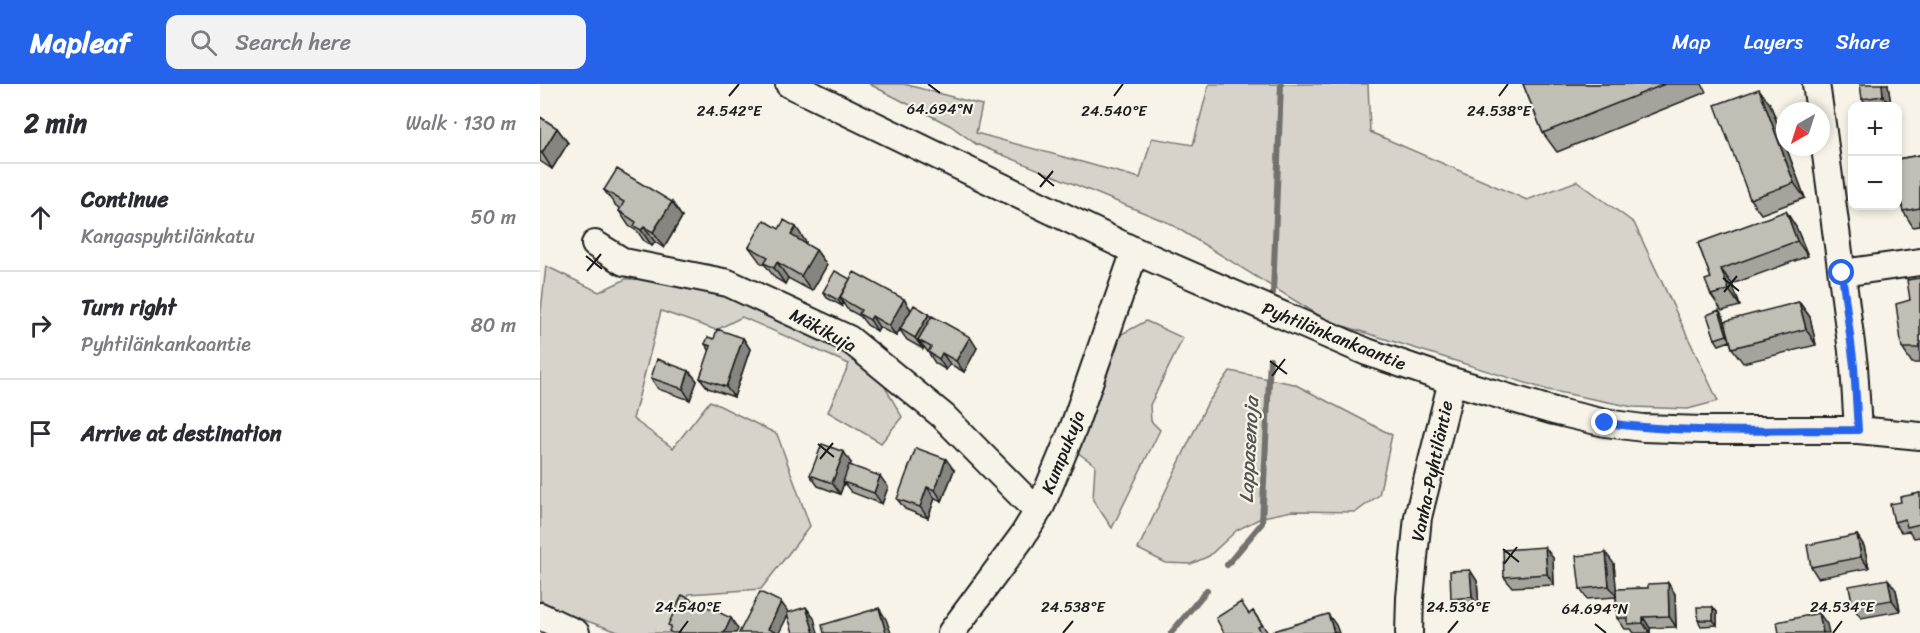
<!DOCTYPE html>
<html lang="en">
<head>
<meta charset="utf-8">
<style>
	body { margin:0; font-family:Sriracha,sans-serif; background:#f2f2f3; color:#2b2b33 }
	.controls { position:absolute; right:18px; top:18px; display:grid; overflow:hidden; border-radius:12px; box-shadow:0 3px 9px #0003 }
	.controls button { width:54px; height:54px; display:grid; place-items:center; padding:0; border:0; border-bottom:2px solid #e1e1e2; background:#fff; color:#2b2b33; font:30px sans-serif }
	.compass { position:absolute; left:1236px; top:18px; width:54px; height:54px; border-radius:50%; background:#fff; box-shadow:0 3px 9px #0003; rotate:219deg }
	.stop { position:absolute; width:18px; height:18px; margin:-14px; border:4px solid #2563eb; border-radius:50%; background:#fff }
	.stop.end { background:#2563eb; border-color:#fff; box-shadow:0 2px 6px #0008 }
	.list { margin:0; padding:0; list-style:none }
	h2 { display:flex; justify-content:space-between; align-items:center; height:78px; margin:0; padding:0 24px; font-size:26px }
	h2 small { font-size:20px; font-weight:400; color:#7c7c81 }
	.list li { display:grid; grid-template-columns:39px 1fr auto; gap:18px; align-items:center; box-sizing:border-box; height:108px; padding:0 24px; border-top:2px solid #e1e1e2 }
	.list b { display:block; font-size:22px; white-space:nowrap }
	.list p { margin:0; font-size:20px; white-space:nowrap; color:#7c7c81 }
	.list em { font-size:20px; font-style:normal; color:#7c7c81 }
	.icon { flex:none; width:33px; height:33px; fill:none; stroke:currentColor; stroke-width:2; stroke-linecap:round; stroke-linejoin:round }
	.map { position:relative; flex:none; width:1380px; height:549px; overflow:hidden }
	header { display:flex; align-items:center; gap:36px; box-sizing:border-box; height:84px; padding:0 30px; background:#2563eb; color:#fff }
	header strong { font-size:28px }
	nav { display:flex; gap:33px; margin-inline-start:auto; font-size:21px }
	.search { width:420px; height:54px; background:#f2f2f3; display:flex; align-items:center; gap:15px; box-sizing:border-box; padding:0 21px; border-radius:12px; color:#7c7c81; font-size:22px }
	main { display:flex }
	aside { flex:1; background:#fff }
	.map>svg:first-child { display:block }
	.green { fill:#d7d3cb; stroke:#7a7874; stroke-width:1.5 }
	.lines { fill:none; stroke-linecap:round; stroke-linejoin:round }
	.stream { stroke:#72716c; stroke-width:6 }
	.minor-casing { stroke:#1c1c1c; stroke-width:30 }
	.minor { stroke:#f7f3e8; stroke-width:26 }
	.wall { fill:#a5a39c; stroke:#1c1c1c; stroke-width:1.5 }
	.shaded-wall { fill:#86857f; stroke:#1c1c1c; stroke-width:1.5 }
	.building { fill:#c0beb5; stroke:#1c1c1c; stroke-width:1.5 }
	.route { stroke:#2563eb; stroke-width:8 }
	.ticks { fill:none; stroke:#1c1c1c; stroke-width:2 }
	.labels { text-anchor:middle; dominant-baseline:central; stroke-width:4.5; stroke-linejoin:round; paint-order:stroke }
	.street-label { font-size:18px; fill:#1c1c1c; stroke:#f7f3e8 }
	.water-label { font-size:20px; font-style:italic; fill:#565452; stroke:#f7f3e8 }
	.ticks-label { font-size:15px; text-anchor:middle; fill:#1c1c1c; stroke:#f7f3e8; stroke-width:4.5; stroke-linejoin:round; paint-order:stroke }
</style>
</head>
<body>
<header>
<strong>Mapleaf</strong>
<div class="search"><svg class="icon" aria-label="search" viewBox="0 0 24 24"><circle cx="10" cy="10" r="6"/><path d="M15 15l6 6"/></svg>Search here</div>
<nav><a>Map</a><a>Layers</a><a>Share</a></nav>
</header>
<main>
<aside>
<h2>2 min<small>Walk · 130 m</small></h2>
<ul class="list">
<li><svg class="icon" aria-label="ahead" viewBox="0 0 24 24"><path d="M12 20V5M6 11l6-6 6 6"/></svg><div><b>Continue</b><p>Kangaspyhtilänkatu</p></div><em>50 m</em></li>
<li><svg class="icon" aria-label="right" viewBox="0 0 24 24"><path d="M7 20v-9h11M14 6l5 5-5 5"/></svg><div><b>Turn right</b><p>Pyhtilänkankaantie</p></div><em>80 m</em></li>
<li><svg class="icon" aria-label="arrive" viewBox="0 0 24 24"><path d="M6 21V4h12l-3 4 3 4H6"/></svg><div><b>Arrive at destination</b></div></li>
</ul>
</aside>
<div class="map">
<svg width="1380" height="549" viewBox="0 0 1380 549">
	<rect width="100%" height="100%" fill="#f7f3e8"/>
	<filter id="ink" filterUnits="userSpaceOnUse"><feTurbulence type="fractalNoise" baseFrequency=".0167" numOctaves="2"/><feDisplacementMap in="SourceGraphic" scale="12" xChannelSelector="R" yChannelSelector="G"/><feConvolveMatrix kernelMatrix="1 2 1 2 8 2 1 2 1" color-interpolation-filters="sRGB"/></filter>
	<g filter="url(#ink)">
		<path class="green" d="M329,0H364L442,21L436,49L600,94L612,54L653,61L669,0H828L830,48L987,116L1037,97L1094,139L1178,317L1148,325L1093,323L1008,306L788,237L629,139L436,60L411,42Z
			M6,182L59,208L86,195H136L203,215L336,287L362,333L341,359L288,328L309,280L202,233L176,246L121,227L93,335L133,364L170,317L237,350L270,442L221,505L149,510L130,549H81L27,530L0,516V235Z
			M606,237L643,254L610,321L611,337L620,346L572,444L553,416L555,381L534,366L576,253Z
			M690,287L754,300L852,351L839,411L816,428L752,427L723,433L697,446L669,472L651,480L626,479L598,465L667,320Z"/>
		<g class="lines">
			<path class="stream" d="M733,209L741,0
				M687,481L722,439L730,275
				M631,549L667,506"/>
			<defs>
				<path id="minor" d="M249,0L595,167L827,268L912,297L1014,327L1065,339L1103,344L1162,346H1318L1380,352
					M1276,0L1280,27
					M1281,33L1314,282L1318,346
					M55,160L84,178L188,199L309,255L403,332L486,416L501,422
					M1302,189L1380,178
					M0,532L36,549
					M411,549L482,453L501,422L533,345L595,167
					M869,549L870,514L878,433L912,297"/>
			</defs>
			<use href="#minor" class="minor-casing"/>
			<use href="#minor" class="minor"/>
		</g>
		<path class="wall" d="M983,0H1162L1166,8L1017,68L1003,49Z
			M1348,0L1351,22H1327L1322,15Z
			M1230,20L1245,60V63H1246L1265,114L1221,130L1210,115Z
			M0,33L17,44L28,59L12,85L0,77Z
			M1380,71V142L1373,143L1363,127L1361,120H1358V75Z
			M64,106L132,118L142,133L124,164L115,158L112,162L104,157L98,148L89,142L79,127L80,125L75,121Z
			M1256,143L1268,172L1192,200L1200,222L1182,227L1171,211V194L1158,159Z
			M239,145L266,158L265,160L276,166L287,181L272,207L248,194L245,200L235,194L226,182L220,178L209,163Z
			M1380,194V279H1372L1362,264L1370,216Z
			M310,195L364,215L371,226L389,230L391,233L437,264L424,288L410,280L406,286L395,279L388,268L384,263L383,265L367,256L360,246L356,252L339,243L337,247L327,241L320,232L307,225L303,219L302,222L287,214L283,208Z
			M1259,218L1270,233L1276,261L1203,279L1192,264L1190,257L1179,261L1175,255L1183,232L1186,241Z
			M203,254L210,265L194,313L168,304L160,294L170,267L165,260Z
			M149,287L157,297L150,316L118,305L111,294Z
			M311,379L310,381L348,403L342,420L311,408L304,399L300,410L278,402L270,391Z
			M414,386L402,417L395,414L388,434L365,425L357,415Z
			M1380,409V453L1374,454L1369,447L1361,448L1354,438L1361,418Z
			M1317,451L1324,462L1329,484L1278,494L1271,483Z
			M1013,474L1014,501L972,503L964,493Z
			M1074,480L1076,505L1108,504L1128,499L1135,510L1136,543L1110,544V549H1094L1091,545H1085L1077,534L1076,513L1047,515L1040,505Z
			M930,486L937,497L939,524L919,525L911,515Z
			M1356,506L1360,527L1321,534L1313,523Z
			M713,527L728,549H684L710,530Z
			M1177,528V541L1161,542L1158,536Z"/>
		<path class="shaded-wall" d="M1342,0H1348L1351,22L1343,12Z
			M1219,5L1230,20L1245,60V63H1246L1265,114L1254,99Z
			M17,44L28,59L12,85L2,69Z
			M132,118L142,133L124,164L113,148Z
			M1246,127L1256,143L1268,172L1257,157Z
			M104,143L115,158L112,162L101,146Z
			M256,143L266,158L261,167L251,151Z
			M276,166L287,181L272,207L261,192Z
			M237,178L248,194L245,200L234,184Z
			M1181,185L1192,200L1200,222L1189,206Z
			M300,214L303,219L302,222L298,216Z
			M364,215L371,226L356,252L349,242Z
			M1259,218L1270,233L1276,261L1266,245Z
			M1179,226L1183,232L1191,256L1187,251Z
			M389,230L397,240L378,256L384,263L383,265L375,254Z
			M332,232L339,243L337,247L330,236Z
			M430,253L437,264L424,288L416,277Z
			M203,254L210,265L194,313L186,303Z
			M402,269L410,280L406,286L399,275Z
			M149,287L157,297L150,316L143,305Z
			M304,368L311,379L300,410L292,399Z
			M406,375L414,386L402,417L395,406Z
			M340,392L348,403L342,420L334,409Z
			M387,403L395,414L388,434L380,423Z
			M1317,451L1324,462L1329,484L1321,473Z
			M1005,463L1013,474L1014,501L1007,490Z
			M1066,469L1074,480L1077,513L1069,502Z
			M930,486L937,497L939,524L932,513Z
			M1348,495L1356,506L1360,527L1352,516Z
			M1128,499L1135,510L1136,543L1129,532Z
			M241,518L249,529L239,549H231L228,545Z
			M266,523L274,534L278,549H274Z
			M1173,523L1177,528V541L1173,536Z
			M339,524L346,535L351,549H346Z
			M1279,529L1287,540L1289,549H1283Z
			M788,530L796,541L799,549H795L794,548Z
			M1103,533L1110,544V549L1103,539Z
			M191,534L198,545L196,549H184Z"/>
		<path class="building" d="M983,0H1125L1003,49Z
			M1320,0H1342L1343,12L1322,15Z
			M1219,5L1254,99L1210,115L1175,21Z
			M0,33L17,44L2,69L0,68Z
			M1380,71V124L1363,127L1359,103H1358V75Z
			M77,85L132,118L113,148L104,143L101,146L94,142L96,138L79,127L84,118L64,106Z
			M1246,127L1257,157L1181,185L1189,206L1171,211L1165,196L1171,194L1158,159Z
			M224,136L239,145L244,136L256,143L251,151L276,166L261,192L237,178L234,184L224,179L228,173L209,163Z
			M295,187L310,195L298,216L283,208Z
			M314,188L364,215L349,242L332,232L330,236L319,230L321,226L300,214Z
			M1380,194V257L1378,264H1362L1356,220L1370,216L1367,196Z
			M1259,218L1266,245L1192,264L1185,237Z
			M374,221L389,230L375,254L360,245Z
			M1179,226L1187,251L1175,255L1167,231Z
			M392,232L430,253L416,277L402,269L399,275L388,268L391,263L378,256Z
			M177,245L203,254L186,303L160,294L171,262L165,260L168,253L174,255Z
			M117,275L149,287L143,305L111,294Z
			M282,360L304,368L292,399L270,391Z
			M376,364L406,375L395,406L387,403L380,423L357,415Z
			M309,381L340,392L334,409L303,398Z
			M1380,409V440L1367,443L1365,435L1354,438L1350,420L1361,418L1360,413Z
			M1317,451L1321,473L1271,483L1267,461Z
			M1005,463L1007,490L964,493L963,466Z
			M1066,469L1069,502L1040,505L1036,472Z
			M930,486L932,513L911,515L910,487Z
			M1348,495L1352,516L1313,523L1309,502Z
			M1128,499L1129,532L1103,533V539L1088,540V534H1077L1076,505L1108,504V500Z
			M220,508L241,518L228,545L237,549H199Z
			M142,511L191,534L184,549H132L129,547L131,542L128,541Z
			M701,518L709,530L713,527L722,541L718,543L722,549H684L676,534Z
			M266,523L274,549H253L247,529Z
			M1157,523H1173V536H1158Z
			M339,524L346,549H284L282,541Z
			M1279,529L1283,549H1239L1237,538Z
			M788,530L794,548L790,549H735L734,547Z"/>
	</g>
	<g class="lines" filter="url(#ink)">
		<path class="route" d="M1065,339C1149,350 1233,346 1318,346L1314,282L1302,189"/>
	</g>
	<path class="ticks" d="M388,0L400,9M189,12L199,0M574,12L583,0M959,12L968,0M498,89L514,102M500,103L513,87M46,172L62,185M47,187L61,170M1183,194L1199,207M1184,208L1197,192M730,277L747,290M732,292L745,275M278,360L294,373M280,375L293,359M963,465L979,478M964,480L977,463M1055,540L1066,549M139,549L148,537M523,549L533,537M908,549L918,537M1293,549L1302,537"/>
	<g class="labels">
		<g class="street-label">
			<text transform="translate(283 246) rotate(28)">Mäkikuja</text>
			<text transform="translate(794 252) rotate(22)">Pyhtilänkankaantie</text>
			<text transform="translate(523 368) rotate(-68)">Kumpukuja</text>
			<text transform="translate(892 387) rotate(-78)">Vanha-Pyhtiläntie</text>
		</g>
		<g class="water-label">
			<text transform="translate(709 366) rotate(-87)">Lappasenoja</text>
		</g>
	</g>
	<g class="ticks-label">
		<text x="400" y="30">64.694°N</text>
		<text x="189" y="32">24.542°E</text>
		<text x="574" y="32">24.540°E</text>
		<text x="959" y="32">24.538°E</text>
		<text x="148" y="528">24.540°E</text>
		<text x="533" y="528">24.538°E</text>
		<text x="918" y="528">24.536°E</text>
		<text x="1302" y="528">24.534°E</text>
		<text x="1055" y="530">64.694°N</text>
	</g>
</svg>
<div class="controls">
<button>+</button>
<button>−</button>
</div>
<svg class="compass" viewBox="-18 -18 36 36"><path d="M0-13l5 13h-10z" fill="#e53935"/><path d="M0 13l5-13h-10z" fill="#7c7c81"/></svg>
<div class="stop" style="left:1302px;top:189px"></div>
<div class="stop end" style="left:1065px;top:339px"></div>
</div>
</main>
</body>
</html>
